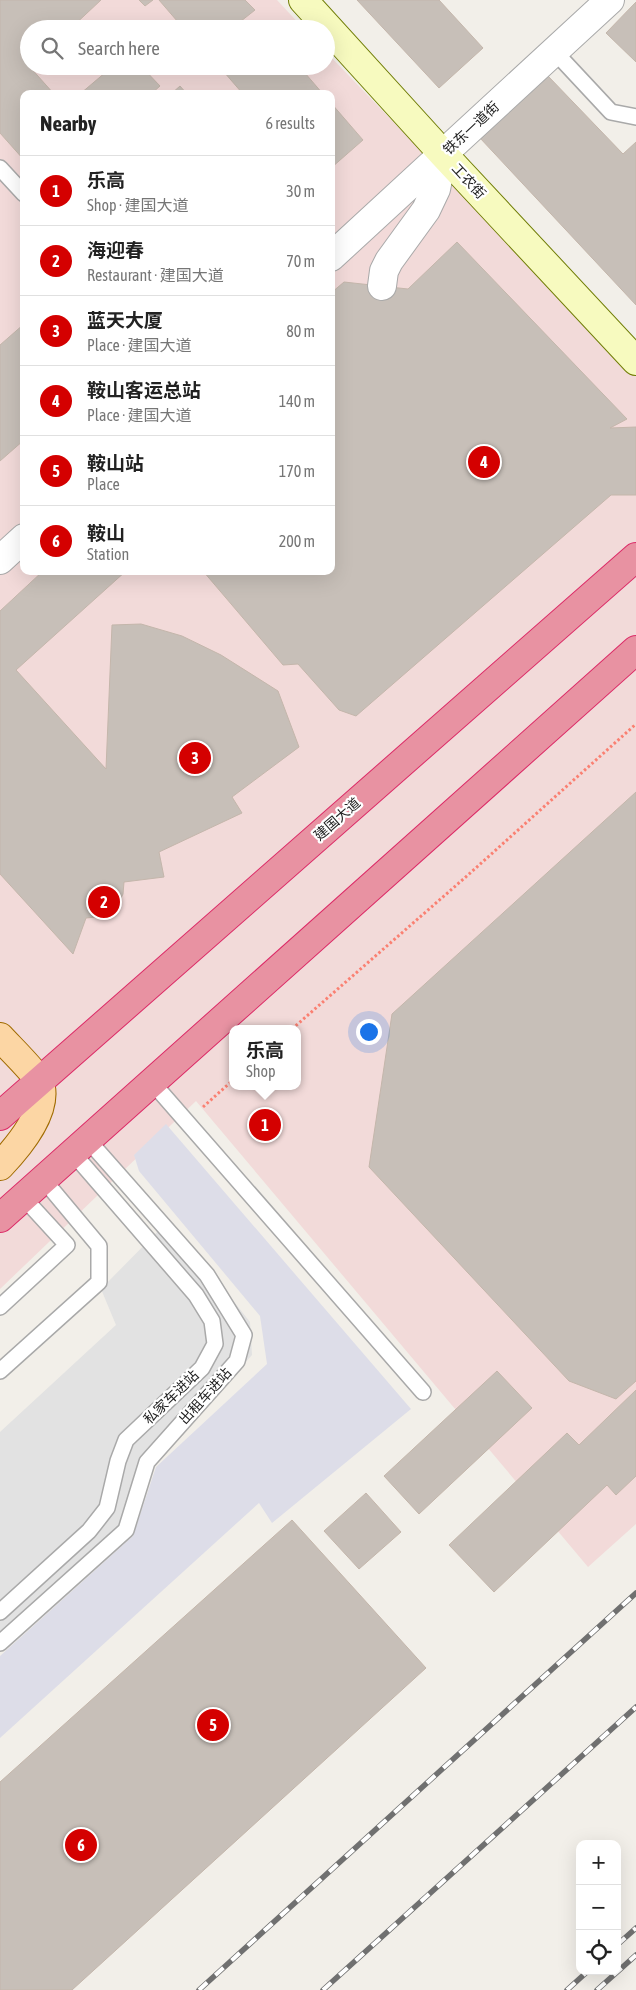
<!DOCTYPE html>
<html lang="en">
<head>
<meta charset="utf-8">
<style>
	body { margin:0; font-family:"Asap Condensed","Noto Sans SC",sans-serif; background:#f2f2f2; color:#222 }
	.controls { position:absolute; right:15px; bottom:15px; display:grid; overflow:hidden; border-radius:10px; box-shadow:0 5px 20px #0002 }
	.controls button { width:45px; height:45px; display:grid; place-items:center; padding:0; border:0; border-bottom:1px solid #e0e0e0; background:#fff; color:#222; font:25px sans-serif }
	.you { position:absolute; left:368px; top:1031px; width:18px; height:18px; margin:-12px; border:4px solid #fff; border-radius:50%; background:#1a73e8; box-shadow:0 0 0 8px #1a73e833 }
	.badge { display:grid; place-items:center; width:32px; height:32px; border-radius:50%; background:#d40000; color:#fff; font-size:16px; font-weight:700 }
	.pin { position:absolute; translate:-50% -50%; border:2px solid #fff; box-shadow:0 1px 5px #0006 }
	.popup { position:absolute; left:229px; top:1025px; width:72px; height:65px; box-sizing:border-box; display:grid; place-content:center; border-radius:10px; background:#fff; filter:drop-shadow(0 1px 4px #0005); font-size:16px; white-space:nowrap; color:#767676 }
	.popup b { font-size:19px; color:#222 }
	.popup::after { content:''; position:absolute; left:50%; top:100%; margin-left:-10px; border:10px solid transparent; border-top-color:#fff }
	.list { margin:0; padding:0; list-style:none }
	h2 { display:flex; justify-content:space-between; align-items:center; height:65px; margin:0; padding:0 20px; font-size:21px }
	h2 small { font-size:16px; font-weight:400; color:#767676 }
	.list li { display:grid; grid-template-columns:32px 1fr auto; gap:15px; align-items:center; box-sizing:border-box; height:70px; padding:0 20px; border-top:1px solid #e0e0e0 }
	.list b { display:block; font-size:19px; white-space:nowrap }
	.list p { margin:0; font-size:16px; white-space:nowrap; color:#767676 }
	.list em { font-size:16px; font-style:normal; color:#767676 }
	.icon { flex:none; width:28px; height:28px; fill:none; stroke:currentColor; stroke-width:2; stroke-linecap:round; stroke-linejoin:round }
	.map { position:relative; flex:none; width:636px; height:1990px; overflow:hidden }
	.search { position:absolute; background:#fff; box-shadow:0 5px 20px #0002; left:20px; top:20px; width:315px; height:55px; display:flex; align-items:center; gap:12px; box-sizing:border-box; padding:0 18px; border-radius:28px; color:#767676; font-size:19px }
	.panel { position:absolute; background:#fff; box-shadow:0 5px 20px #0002; left:20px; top:90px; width:315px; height:485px; border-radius:10px }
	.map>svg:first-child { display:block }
	.commercial { fill:#f2dad9; fill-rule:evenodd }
	.parking { fill:#e2e2e2 }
	.plaza { fill:#dddde8 }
	.building { fill:#c7bfb8; stroke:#c4b6ab }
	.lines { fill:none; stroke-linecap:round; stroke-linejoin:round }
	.lane-casing { stroke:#a9a9a9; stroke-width:18 }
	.street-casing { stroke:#a9a9a9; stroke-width:30 }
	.secondary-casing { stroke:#707d05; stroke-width:30 }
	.primary-casing { stroke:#a06b00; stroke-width:30 }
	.highway-casing { stroke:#dc2a67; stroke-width:30 }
	.path { stroke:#fa8072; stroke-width:3; stroke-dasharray:2.5 2.5; stroke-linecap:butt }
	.lane { stroke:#fff; stroke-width:15 }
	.street { stroke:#fff; stroke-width:28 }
	.secondary { stroke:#f7fabf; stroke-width:28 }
	.primary { stroke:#fcd6a4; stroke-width:28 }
	.highway { stroke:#e892a2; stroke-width:28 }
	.rail-casing { stroke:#707070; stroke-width:5.5 }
	.rail { stroke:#fff; stroke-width:4; stroke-dasharray:11; stroke-linecap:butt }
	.labels { text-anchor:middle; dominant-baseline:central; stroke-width:4.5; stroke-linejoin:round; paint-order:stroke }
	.street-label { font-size:14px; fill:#222; stroke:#fff }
</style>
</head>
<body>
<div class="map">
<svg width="636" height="1990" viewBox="0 0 636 1990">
	<rect width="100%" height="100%" fill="#f2efe9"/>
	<path class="commercial" d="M0,0H277L304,29H29V66H326V52L636,374V1524L588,1567L196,1101L0,1289ZM24,94H331V571H24ZM232,1029H298V1086H232Z"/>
	<path class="parking" d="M169,1220L250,1322L252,1355L150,1467L129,1532L0,1648V1432L116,1325L101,1289Z"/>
	<path class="plaza" d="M166,1124L411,1409L272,1523L259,1503L0,1738V1656L133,1536L156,1467L267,1364L260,1316L139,1171L134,1155Z"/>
	<path class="building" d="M0,0H101L70,29H29V66L54,94H24V160L0,133Z
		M139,0H153L145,6Z
		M159,0H245L255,10L231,29H184Z
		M357,0H439L483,48L439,88Z
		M636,2V62L606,33Z
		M113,66H141L160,86L151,94H80Z
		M230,66H299L323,94H243L224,72Z
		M548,76L623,154L636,142V305L480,138Z
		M180,86L187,94H171Z
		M331,103L363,140L331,168Z
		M457,242L627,419L610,428L636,427V495H611L356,716L339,710L298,664L283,665L203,571H331V293L344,282L408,289Z
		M24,324V440L0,461V345Z
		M43,571H126L16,670L106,769L112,625L141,624L182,636L221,655L278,691L299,747L232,797L242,813L159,852L164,877L124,882L123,894L117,906L105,916L86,918L73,954L0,874V611Z
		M636,792V1381L616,1399L569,1381L369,1167L392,1014Z
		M497,1371L532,1408L419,1514L384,1476Z
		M636,1390V1476L616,1495L607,1485L494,1592L449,1545L567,1433L579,1445Z
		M366,1493L401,1532L359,1569L324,1531Z
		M292,1520L426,1668L72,1990H0V1782Z"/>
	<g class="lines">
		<defs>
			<path id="lane" d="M555,52L611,112L636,117
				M0,168L24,194
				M151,1081L423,1392
				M0,1307L67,1245L23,1197
				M0,1371L99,1282V1246L43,1179
				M0,1612L89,1531L107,1508L118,1461L126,1440L202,1368L215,1344L212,1321L196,1295L72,1152
				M0,1643L126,1530L147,1462L237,1361L244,1335L207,1275L87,1139"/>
			<path id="street" d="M331,257L610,0
				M382,286L384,271L389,261L426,210L436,189L443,154
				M0,560L24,538"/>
			<path id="secondary" d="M303,0L443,154L636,361"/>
			<path id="primary" d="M0,1037C8,1046 35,1072 39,1081C51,1109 18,1147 0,1166"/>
			<path id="highway" d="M0,1116L636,557
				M0,1218L636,650"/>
		</defs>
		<use href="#lane" class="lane-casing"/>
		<use href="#street" class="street-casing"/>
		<use href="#secondary" class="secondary-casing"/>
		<use href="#primary" class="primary-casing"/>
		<use href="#highway" class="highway-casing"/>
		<path class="path" d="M292,1029L468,875L636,724
			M203,1107L232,1081"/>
		<use href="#lane" class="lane"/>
		<use href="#street" class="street"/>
		<use href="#secondary" class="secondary"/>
		<use href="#primary" class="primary"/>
		<use href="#highway" class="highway"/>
		<defs>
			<path id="rail" d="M617,1945L636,1928
				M199,1990L636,1593
				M323,1990L636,1707
				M567,1990L588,1971
				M597,1990L636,1955"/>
		</defs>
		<use href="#rail" class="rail-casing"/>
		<use href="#rail" class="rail"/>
	</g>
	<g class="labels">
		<g class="street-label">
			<text transform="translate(471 128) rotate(-43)">铁东一道街</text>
			<text transform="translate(469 181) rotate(47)">工农街</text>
			<text transform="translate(337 819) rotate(-41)">建国大道</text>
			<text transform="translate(205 1396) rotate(-48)">出租车进站</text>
			<text transform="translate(171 1397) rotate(-44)">私家车进站</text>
		</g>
	</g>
</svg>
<div class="controls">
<button>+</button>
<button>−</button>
<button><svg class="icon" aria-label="locate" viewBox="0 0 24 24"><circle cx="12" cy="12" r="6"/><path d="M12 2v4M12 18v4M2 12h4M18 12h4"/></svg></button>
</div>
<div class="you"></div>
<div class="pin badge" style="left:265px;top:1125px">1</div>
<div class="popup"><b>乐高</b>Shop</div>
<div class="pin badge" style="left:104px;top:902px">2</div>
<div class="pin badge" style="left:195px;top:758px">3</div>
<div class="pin badge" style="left:484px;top:462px">4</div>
<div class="pin badge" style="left:213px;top:1725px">5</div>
<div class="pin badge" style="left:81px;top:1845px">6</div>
<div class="search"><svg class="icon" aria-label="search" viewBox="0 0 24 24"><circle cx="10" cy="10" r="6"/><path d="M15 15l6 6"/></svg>Search here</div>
<section class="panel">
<h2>Nearby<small>6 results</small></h2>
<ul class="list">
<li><span class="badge">1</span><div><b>乐高</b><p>Shop · 建国大道</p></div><em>30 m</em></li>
<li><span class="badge">2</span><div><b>海迎春</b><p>Restaurant · 建国大道</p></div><em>70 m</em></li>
<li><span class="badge">3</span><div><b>蓝天大厦</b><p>Place · 建国大道</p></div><em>80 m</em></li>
<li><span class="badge">4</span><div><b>鞍山客运总站</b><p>Place · 建国大道</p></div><em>140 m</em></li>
<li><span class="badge">5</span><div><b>鞍山站</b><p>Place</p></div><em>170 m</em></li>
<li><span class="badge">6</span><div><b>鞍山</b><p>Station</p></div><em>200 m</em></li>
</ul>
</section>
</div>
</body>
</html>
